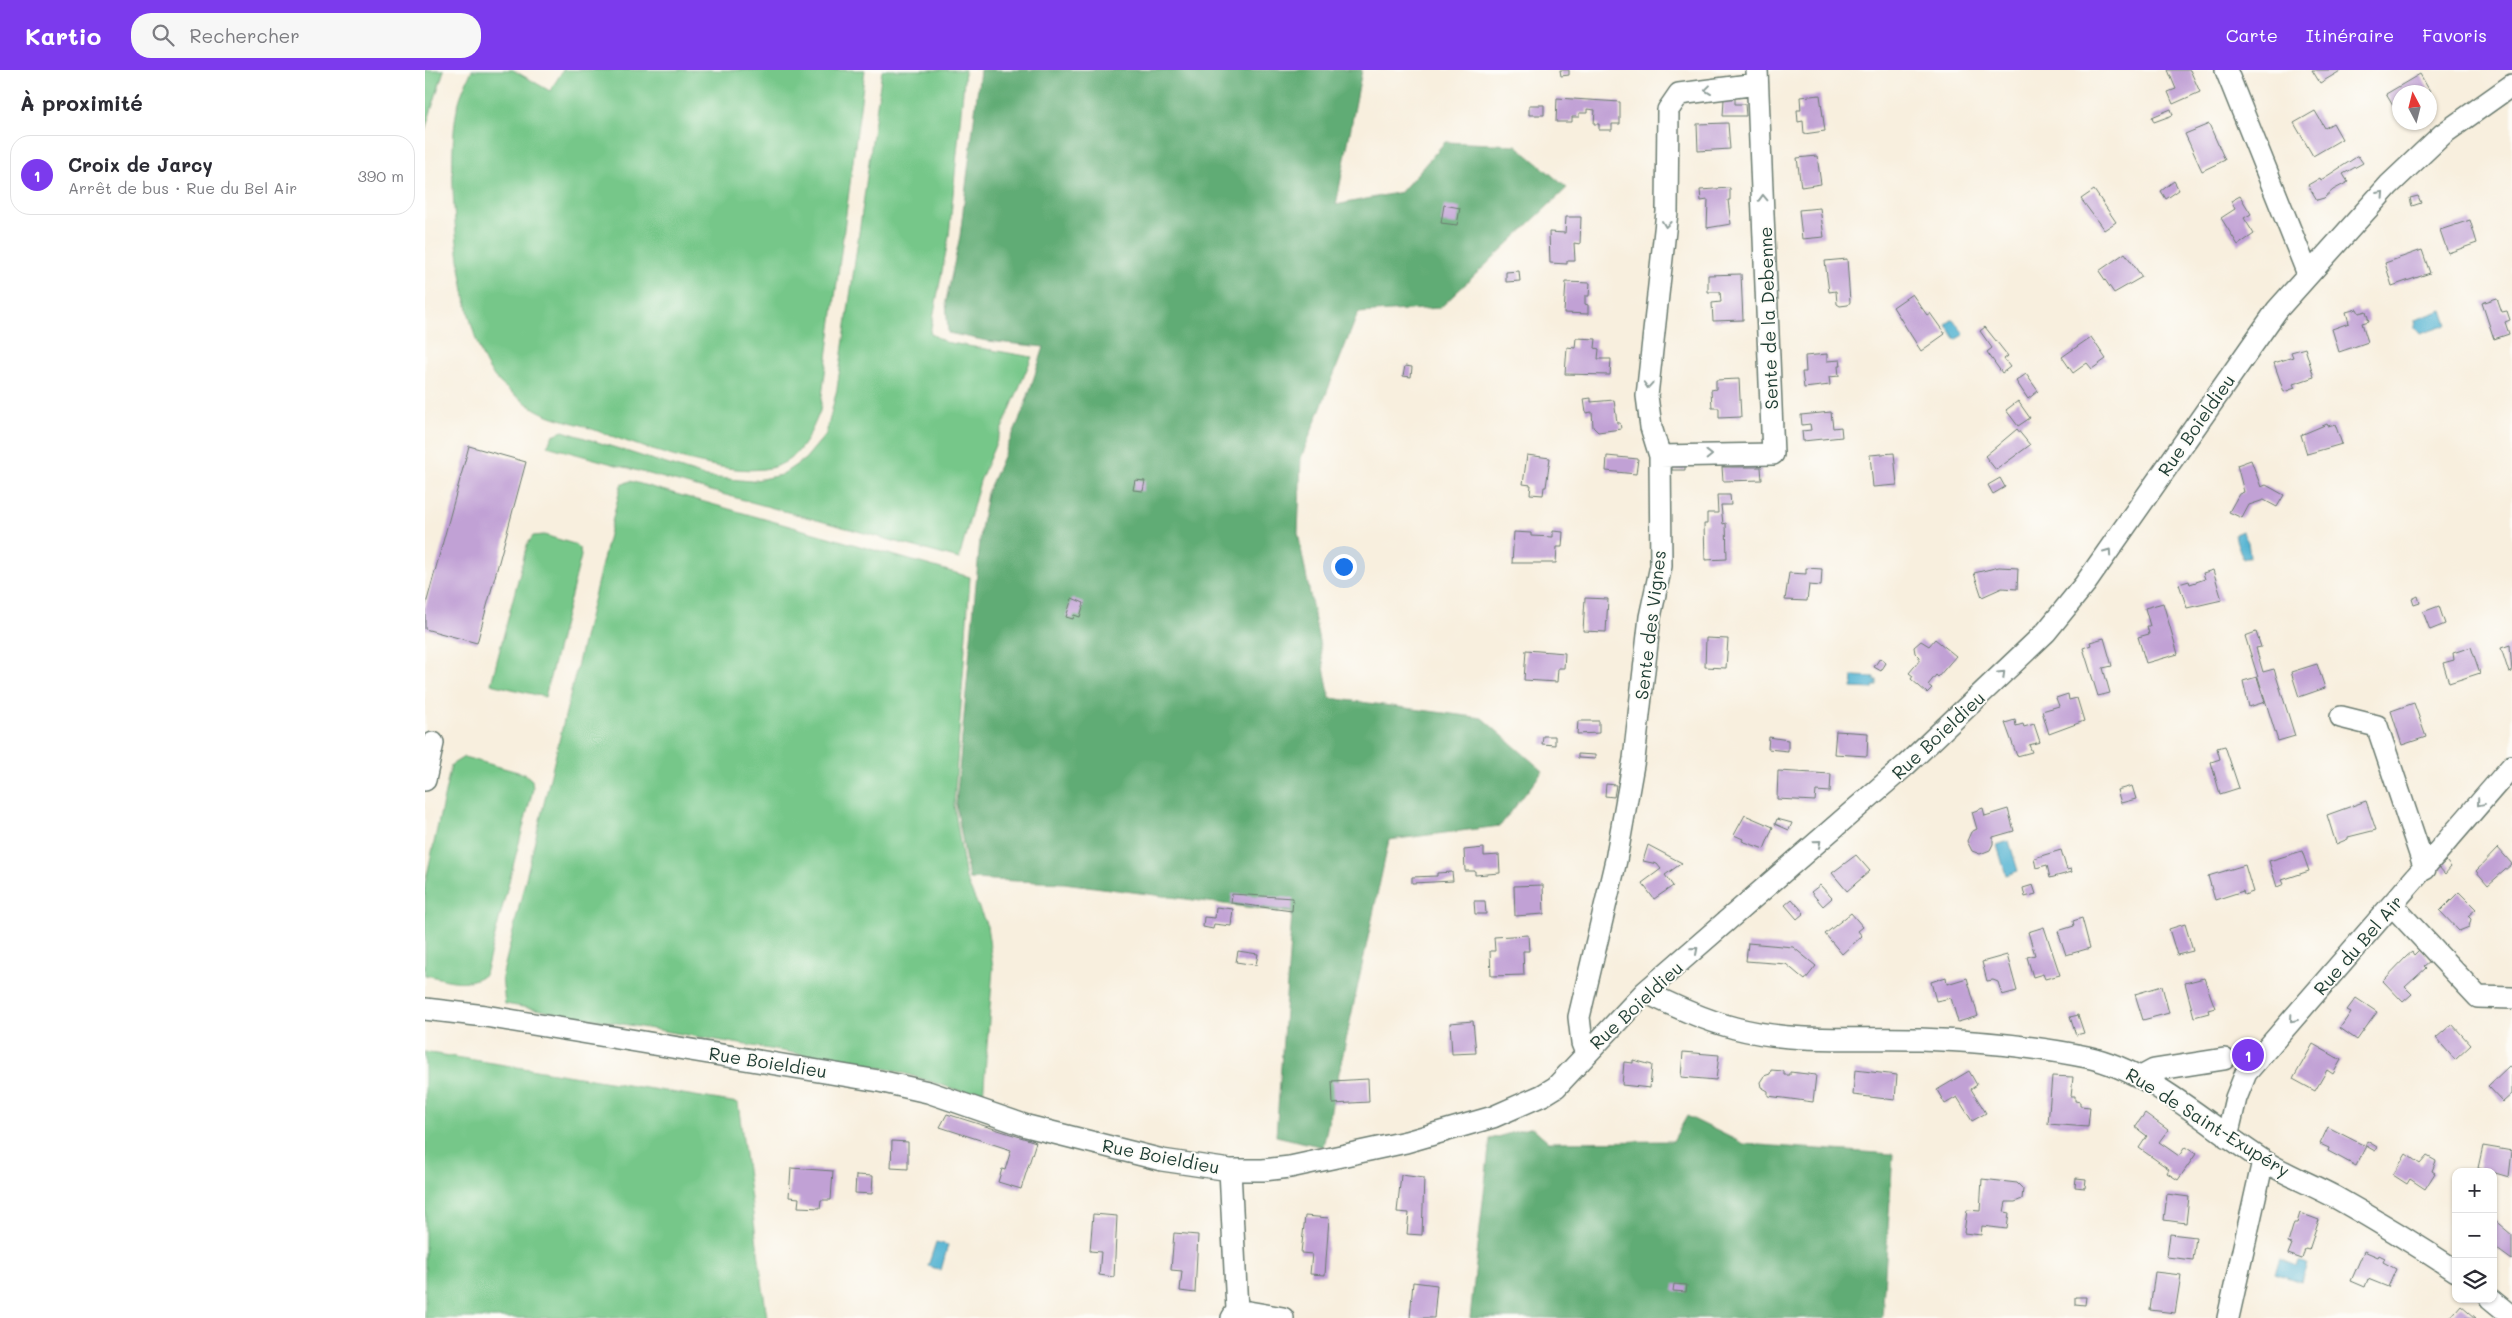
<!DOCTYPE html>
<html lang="fr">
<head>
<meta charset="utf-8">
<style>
	body { margin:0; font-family:Mali,sans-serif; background:#f7f7f7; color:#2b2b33 }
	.controls { position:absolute; right:15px; bottom:15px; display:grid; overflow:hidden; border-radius:10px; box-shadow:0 1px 4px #0004 }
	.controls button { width:45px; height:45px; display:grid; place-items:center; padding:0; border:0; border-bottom:1px solid #e1e1e2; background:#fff; color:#2b2b33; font:25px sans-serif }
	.compass { position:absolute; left:1967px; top:15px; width:45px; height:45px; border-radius:50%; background:#fff; box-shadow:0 1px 4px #0004; rotate:353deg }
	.you { position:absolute; left:918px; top:496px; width:18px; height:18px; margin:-12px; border:4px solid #fff; border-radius:50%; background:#1a73e8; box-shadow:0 0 0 8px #1a73e833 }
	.badge { display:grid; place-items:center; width:32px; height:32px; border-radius:50%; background:#7c3aed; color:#fff; font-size:16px; font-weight:700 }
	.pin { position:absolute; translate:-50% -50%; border:2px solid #fff; box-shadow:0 1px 5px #0006 }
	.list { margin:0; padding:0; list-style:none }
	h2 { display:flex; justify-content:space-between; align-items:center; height:65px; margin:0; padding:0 20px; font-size:21px }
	h2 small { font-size:16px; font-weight:400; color:#7c7c81 }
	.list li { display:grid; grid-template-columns:32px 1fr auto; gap:15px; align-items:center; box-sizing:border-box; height:80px; margin:0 10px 10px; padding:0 10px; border:1px solid #e1e1e2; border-radius:20px }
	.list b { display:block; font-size:19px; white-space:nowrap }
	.list p { margin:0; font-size:16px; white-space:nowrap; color:#7c7c81 }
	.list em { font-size:16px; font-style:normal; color:#7c7c81 }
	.icon { flex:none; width:28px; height:28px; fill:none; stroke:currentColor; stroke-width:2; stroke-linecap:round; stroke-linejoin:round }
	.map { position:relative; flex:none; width:2087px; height:1248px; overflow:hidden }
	header { display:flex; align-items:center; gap:30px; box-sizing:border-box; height:70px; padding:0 25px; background:#7c3aed; color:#fff }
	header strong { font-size:24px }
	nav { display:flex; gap:28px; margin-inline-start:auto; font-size:18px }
	.search { width:350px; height:45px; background:#f7f7f7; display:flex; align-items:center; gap:12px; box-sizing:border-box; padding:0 18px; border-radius:20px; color:#7c7c81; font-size:19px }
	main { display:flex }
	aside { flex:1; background:#fff }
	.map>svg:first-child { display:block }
	.green { fill:#76c789; stroke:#4a825e }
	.forest { fill:#60ac75; stroke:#407454 }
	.water { fill:#53b3d2; stroke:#397883 }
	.building { fill:#c1a1d5 }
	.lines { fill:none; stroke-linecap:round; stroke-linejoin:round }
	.minor-casing { stroke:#6b7b70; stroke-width:24 }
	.minor { stroke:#fff; stroke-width:21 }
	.oneway { stroke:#8f9e9a }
	.labels { text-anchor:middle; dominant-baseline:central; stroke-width:4; stroke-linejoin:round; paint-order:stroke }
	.street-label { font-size:18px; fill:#1f3d34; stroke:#fdfcf7 }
</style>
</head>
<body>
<header>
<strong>Kartio</strong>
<div class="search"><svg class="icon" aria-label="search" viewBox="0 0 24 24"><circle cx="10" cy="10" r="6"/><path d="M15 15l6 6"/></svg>Rechercher</div>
<nav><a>Carte</a><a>Itinéraire</a><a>Favoris</a></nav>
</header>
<main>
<aside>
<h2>À proximité<small></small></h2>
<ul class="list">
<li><span class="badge">1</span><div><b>Croix de Jarcy</b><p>Arrêt de bus · Rue du Bel Air</p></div><em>390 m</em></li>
</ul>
</aside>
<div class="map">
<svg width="2087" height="1248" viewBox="0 0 2087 1248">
	<rect width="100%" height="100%" fill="#fdfcf7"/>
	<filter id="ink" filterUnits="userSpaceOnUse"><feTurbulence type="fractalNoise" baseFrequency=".02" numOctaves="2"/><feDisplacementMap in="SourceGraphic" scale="10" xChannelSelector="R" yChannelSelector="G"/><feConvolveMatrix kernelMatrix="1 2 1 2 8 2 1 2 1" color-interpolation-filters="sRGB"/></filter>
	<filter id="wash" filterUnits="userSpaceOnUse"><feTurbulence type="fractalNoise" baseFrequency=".0096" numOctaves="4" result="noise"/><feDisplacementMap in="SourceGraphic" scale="20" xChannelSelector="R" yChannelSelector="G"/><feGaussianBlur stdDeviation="1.12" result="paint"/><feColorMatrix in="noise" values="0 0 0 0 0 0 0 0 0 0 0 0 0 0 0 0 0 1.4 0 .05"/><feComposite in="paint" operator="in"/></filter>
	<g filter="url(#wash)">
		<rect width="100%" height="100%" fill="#f8efde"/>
		<path class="green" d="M0,0H19L0,60Z
			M47,0H88L125,21L138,0H440L395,341C385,365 375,391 345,398C298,408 205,373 159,356C144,351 126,348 112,340C100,333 76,316 68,305C33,260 19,91 33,35C36,23 42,11 47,0Z
			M457,0H540L524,166L505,263L520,272L607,287L555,411L534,489L122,376L128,365L138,361L282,407L326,411L356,405L380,389L401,364L412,319Z
			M205,411L545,507L529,735L541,809L562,856L568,898L558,1028L468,1000L80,934L77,907L196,415Z
			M119,465L149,474L155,479L156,486L120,627L66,614L102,475L108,466Z
			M39,687L100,704L107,710L108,719L60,904C41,918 21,909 0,905V814L26,695Z
			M0,982L313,1033L342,1248H0Z"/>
		<path class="forest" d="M555,0H937L911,135L976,122L1020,72L1091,75L1142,118L1015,238L933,243L876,388L873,463L905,628L1057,648L1118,701L1075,756L964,770L898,1077L851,1066L867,843L639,813L544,809L531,734L556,459L562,423L598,341L619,277L562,271L523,263L521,231L535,166Z
			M1262,1046L1319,1074L1468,1084L1457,1248H1045L1065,1069L1107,1057L1124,1072L1248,1071Z"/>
		<path class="water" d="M2017,240L2022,255L1995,264C1986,253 1992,260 1990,250Z
			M1528,249L1539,264L1531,270L1521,254Z
			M1817,461L1823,472L1825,487L1818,489L1810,467V464Z
			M1428,606L1449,607V610H1452V616H1448V619L1427,618Z
			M1584,771L1593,801L1581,805L1572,775Z
			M511,1172L523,1175L516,1200L503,1196Z
			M1855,1189L1873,1196L1875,1191L1882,1194L1876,1212L1850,1203Z"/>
		<g id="blocks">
			<path class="building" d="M1135,0H1144V5L1136,6Z
				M1743,0H1765L1775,22L1748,34L1743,22L1751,19Z
				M1887,0H1917L1895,13Z
				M1995,4L2010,30L2004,33V22H1974V46L1961,24Z
				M1395,25L1400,61L1379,64L1378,51L1373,52L1372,40H1376L1375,27Z
				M1132,28L1195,32V54H1187V60H1174V54H1169L1170,40L1162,39V43H1154V47H1147V52H1131Z
				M1310,28V34H1320L1321,46H1298L1299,29Z
				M1104,35H1119V45H1104Z
				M1746,39L1748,45L1729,52L1727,47Z
				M1890,41L1900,58L1908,53L1917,69L1888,86L1869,53Z
				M1303,53L1305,79L1273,81L1272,54Z
				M1784,54L1800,90L1777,101L1760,64Z
				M1392,86L1396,114L1376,117L1372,88Z
				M1933,86L1938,93L1918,104L1923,112L1908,120L1899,128L1892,130L1883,115L1895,108L1896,110Z
				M1749,111L1754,120L1741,129L1736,121Z
				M1305,118V130H1303L1306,154L1282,158L1283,130L1276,131L1275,120Z
				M1669,120L1691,152L1679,160L1656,129Z
				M1815,126L1826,144L1819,148L1829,164L1813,175L1796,148L1810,139L1806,131Z
				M1993,126L1996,133L1987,136L1985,128Z
				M1019,135L1035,138L1032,155L1016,153Z
				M1395,138L1399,167L1377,169L1374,140Z
				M1141,147H1156L1155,174L1149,173L1150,191H1142V194L1125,193L1124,162L1140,163Z
				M2045,150L2052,173L2023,183L2015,160Z
				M1997,180L2005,203L1967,216L1960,193Z
				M1700,183L1717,207L1689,223L1674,201Z
				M1422,189L1425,232L1423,235L1415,236L1412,234L1411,221L1404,222L1400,191Z
				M1094,201L1095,211L1081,212V202Z
				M1316,204L1318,250L1288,251L1287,233L1296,232L1295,222H1283V205Z
				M1141,212L1165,213L1164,226H1160V234L1163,235V244L1139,243Z
				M1487,224L1502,245L1505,243L1520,264L1496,281L1468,237Z
				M2072,228L2077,242L2082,241L2085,250L2080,252L2084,264L2069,269L2057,233Z
				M1932,239L1934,243L1941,241L1944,251L1937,253L1943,272L1914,282L1907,259L1924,253L1921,242Z
				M1560,257L1583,286L1579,289L1585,297L1577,303L1562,282L1567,278L1555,261Z
				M1666,267L1681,289L1667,299L1662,293L1648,303L1637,287Z
				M1151,268L1171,269L1170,278L1174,279L1173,289H1186L1185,305L1140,304L1142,277L1150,278Z
				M1880,278L1889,307L1868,314L1870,318L1859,322L1849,293L1868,287L1866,282Z
				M1402,284V291L1415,290L1416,296H1413L1414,306L1404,307L1405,315L1379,318L1377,302H1381L1380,286Z
				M980,296L987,297L986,307L978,306Z
				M1601,304L1613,321L1603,329L1591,311Z
				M1314,309L1316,347L1294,348V338H1287L1286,320L1291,319V310Z
				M1166,328V332L1189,330L1192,353H1195L1196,359L1173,362L1168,357L1167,342L1161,343L1159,329Z
				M1593,331L1605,348L1593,356L1581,340Z
				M1406,342L1408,358L1416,357L1417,367L1378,371L1377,361L1386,360L1385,354L1377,355L1376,345Z
				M1902,354L1903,356L1910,354L1917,374L1882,384L1876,365Z
				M1592,359L1605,375L1571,400L1560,386Z
				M44,376L101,392L52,573L0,559V538Z
				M1469,383L1472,415L1448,417L1445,385Z
				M1102,385L1125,388L1121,417H1119L1118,425L1105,424L1106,415L1098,414Z
				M1182,386L1213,389L1211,404L1181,401Z
				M1826,390L1836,417L1841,415L1859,425L1852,437L1839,430L1824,435L1817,448L1804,442L1814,424L1819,422L1812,395Z
				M1260,394V400H1247V395Z
				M1297,397H1336L1337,410L1298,411Z
				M1575,408L1580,417L1568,424L1563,415Z
				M710,410L720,411L718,421L708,420Z
				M1292,425H1305L1306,435H1296L1298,454L1301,453L1302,489L1280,490L1279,454H1282V443H1293Z
				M1128,461L1138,462L1137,477H1132L1131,493H1087L1089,462L1106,463V466L1128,467Z
				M1574,497L1593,498L1592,519L1577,518L1557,527L1549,503Z
				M1381,498L1397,499L1396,516L1384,515L1382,531L1360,530L1364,503L1381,504Z
				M1788,500L1797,530L1762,538L1754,514L1764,511L1765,514L1780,509L1778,503Z
				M1993,526L1995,533L1989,535L1987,529Z
				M647,528L659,533L655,547L649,545L648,549L641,547Z
				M1160,528L1183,529L1181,562L1158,561Z
				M1738,533L1753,584L1721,593L1713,567L1724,564L1722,556H1725L1720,538Z
				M2014,536L2020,554L2005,560L1998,542Z
				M1831,562L1836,577L1831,578L1838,602L1849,599L1870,666L1853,671L1820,566Z
				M1281,568L1303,569L1301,598L1280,597Z
				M1679,568L1687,596L1678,598L1685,623L1673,626L1658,578L1666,575L1665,572Z
				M1510,569L1531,586L1513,607L1511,605L1503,615L1507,618L1502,623L1486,609L1488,606L1484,603L1494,591V587L1490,583L1489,577L1496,571L1504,576Z
				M2085,575L2087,602L2084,603L2076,578Z
				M2046,577L2055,603L2024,613L2018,593L2029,590L2028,583Z
				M1101,580L1140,583L1139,598H1133L1132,612L1099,610Z
				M1455,588L1461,593L1456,601L1449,597Z
				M1892,594L1900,618L1874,627L1866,602Z
				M1832,607L1840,632L1824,637L1818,611Z
				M1643,624L1644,630L1652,628L1659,651L1624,664L1617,641L1634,636L1631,628Z
				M1989,633L2001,667L1977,675L1966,641Z
				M1590,650L1591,656L1598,654L1599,657L1609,654L1615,672L1604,675L1607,682L1592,686L1580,653Z
				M1153,651H1174V663L1152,664Z
				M1411,661L1443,663L1442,686L1409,684Z
				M1118,666H1130V675L1117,674Z
				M1344,667L1363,670V681L1343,679Z
				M1800,676L1814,718L1795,724L1786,692L1795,689L1792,678Z
				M1153,684L1170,685V689L1153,688Z
				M1353,701L1406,704L1405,722L1391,721L1390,731L1352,729Z
				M1181,714L1191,715L1189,727L1180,726Z
				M1707,716L1711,729L1696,733L1692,720Z
				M1941,731L1951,760L1923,767V769L1911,774L1902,745Z
				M1558,738L1560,746L1583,739L1589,761L1568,767V774L1565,780L1555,784L1547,781L1542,771L1546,762L1552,759L1547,742Z
				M1320,745L1348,757L1339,779L1317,771L1318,769L1309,765Z
				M1352,749L1367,753L1364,760L1350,754Z
				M1223,775L1257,793L1240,805L1248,816L1229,829L1217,813L1236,799L1232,794L1218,791Z
				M1059,778V786L1074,785L1075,803L1050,805V801H1040L1039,780Z
				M2073,778L2087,794L2063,815L2051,801Z
				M1636,780L1642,800L1646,799L1647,802L1625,808L1622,795L1611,798L1609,788Z
				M1877,781L1884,801L1857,810L1859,814L1852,817L1844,791Z
				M1431,785L1445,801L1422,821L1407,803Z
				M2021,791L2026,797L2020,804L2014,797Z
				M1820,795L1828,822L1819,825L1818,821L1790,830L1783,806Z
				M1027,802L1028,811L987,813V807L1012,806V803Z
				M1118,815L1119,844L1090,846L1089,816Z
				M1395,815L1407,828L1398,836L1386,822Z
				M1608,815L1611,824L1600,827L1598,818Z
				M2034,822L2051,839L2043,846L2046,849L2044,857L2034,861L2015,841Z
				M807,824L868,828L867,841L806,833Z
				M1367,829L1379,843L1372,849L1360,835Z
				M1049,831H1060L1061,844H1050Z
				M791,837L808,839L806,856L789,854L788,859L778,857L779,847L790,848Z
				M1426,843L1438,857L1433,861L1437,866L1417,884L1400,864Z
				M1657,848L1665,878L1641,885L1633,861L1649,856L1648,851Z
				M1760,854L1768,881L1752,885L1744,859Z
				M1619,857L1635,905L1620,909L1618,904L1608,907L1602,887L1610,885L1603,862Z
				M1103,865L1104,881H1098L1099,905L1066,906L1065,881H1070L1069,867Z
				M1323,873L1368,877L1391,896L1380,910L1361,894L1321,891Z
				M1995,879L2005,891L1999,896L2001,898L1980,917L1987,924L1978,932L1958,911L1982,886L1987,882L1989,885Z
				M813,881L833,884L831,895L811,892Z
				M1582,885L1592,921L1577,925L1573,912L1568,910L1562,911L1557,892Z
				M1521,907L1522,914L1542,908L1553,946L1533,952L1526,928L1511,931L1506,912Z
				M1779,908L1790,938L1783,940L1784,943L1769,947L1760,913Z
				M1737,916L1744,943L1718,950L1710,924Z
				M1931,928L1952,942L1932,970L1915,958L1926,942L1922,940Z
				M1653,945L1659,963L1651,965L1645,947Z
				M1048,951L1051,983L1027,984L1025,953Z
				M2027,954L2046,975L2030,990L2011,968Z
				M1888,974L1916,990L1908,1004L1902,1000L1890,1021L1868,1009Z
				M1258,982L1294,985L1291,1010L1256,1007Z
				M1208,990L1227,995L1225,1018L1197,1015L1199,992L1208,993Z
				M2084,996L2087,998V1024L2078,1032L2063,1016Z
				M1346,1000L1359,1001V1005H1365V1002L1391,1005L1388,1032L1343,1026V1021L1336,1017L1335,1012L1339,1006L1345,1004Z
				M1430,1000L1472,1005L1470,1030L1428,1025Z
				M1544,1001L1552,1015L1546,1019L1561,1043L1547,1051L1532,1027L1520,1034L1512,1020Z
				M1627,1006L1648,1007L1646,1026H1650V1031L1655,1032V1036L1665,1037L1663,1057L1623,1054Z
				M943,1009L944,1032L908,1034L907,1011Z
				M1720,1043L1743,1060L1734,1072L1754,1086L1760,1077L1771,1084L1753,1110L1742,1103L1744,1099L1714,1078L1722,1066L1710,1057Z
				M522,1044L611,1072L596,1119L573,1112L577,1099L580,1100L586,1080L515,1057Z
				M1903,1057L1940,1076L1942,1071L1952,1077L1950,1081L1941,1076L1931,1096L1903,1081L1904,1078L1895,1074Z
				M467,1071L483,1072V1099L466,1098Z
				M2058,1076L2087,1081L2084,1107L2053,1098Z
				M1981,1084L1995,1094L2002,1086L2011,1091L2007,1101L2010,1103L2000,1119L1985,1109L1982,1114L1968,1105Z
				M366,1098L408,1101L406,1130H396L395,1138L373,1137L374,1128L364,1127Z
				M431,1105L448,1106L447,1124L430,1123Z
				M976,1105L999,1108L997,1165L982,1164L984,1143L972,1142Z
				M1651,1108L1661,1109L1660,1118L1650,1117Z
				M1557,1109L1592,1113L1598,1119L1597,1129L1590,1132H1581L1579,1142L1584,1143L1582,1159L1557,1156L1556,1165L1539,1163L1542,1140L1555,1141Z
				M1742,1124L1764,1127L1761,1153L1739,1150Z
				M1875,1143L1894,1150L1884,1180L1880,1179L1877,1189L1863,1184L1867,1174L1863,1173L1869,1153H1872Z
				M668,1144L692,1146L689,1207L674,1205L676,1182L665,1181Z
				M880,1146L904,1148L900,1205L885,1204L887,1184L876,1183Z
				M2068,1149L2087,1165V1190L2068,1176Z
				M749,1163L773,1165L770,1223L755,1221L757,1201L746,1200Z
				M1745,1164L1771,1167L1768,1190L1742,1187Z
				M1939,1181L1953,1187L1954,1185L1960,1188L1958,1192L1971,1199L1963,1217L1943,1209L1940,1217L1926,1211Z
				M1730,1202L1756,1205L1750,1243L1725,1240Z
				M988,1212L1012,1215L1009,1248H985Z
				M1249,1214L1262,1215L1261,1222L1248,1221Z
				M1650,1227H1661L1660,1235L1650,1234Z
				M2036,1235L2051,1248H2025Z"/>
		</g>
	</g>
	<g filter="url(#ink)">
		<use href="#blocks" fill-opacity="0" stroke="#6b7b70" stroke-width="1"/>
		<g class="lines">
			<defs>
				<path id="minor" d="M1801,0L1883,204
					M1235,386L1348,384L1332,0
					M1916,647L1952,656L2000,799
					M0,710L8,673
					M1967,835L2053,927L2087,928
					M1220,922C1249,936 1279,950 1310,958C1370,974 1434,967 1495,969C1549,971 1609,976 1662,987C1726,1001 1781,1054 1836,1089C1859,1104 1886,1114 1910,1127C1951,1150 1992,1175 2031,1201
					M0,939L60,946L454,1011L503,1022L602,1056L737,1090L805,1100H838L865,1097L981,1072L1068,1047L1118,1025L1131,1017L1220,922L1481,695L1621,562L1660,514L1852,240L1964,115L2018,64L2087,15
					M1161,983L1157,973L1154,947L1191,790L1209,689L1225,547L1236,496L1235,386L1226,357L1222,326L1242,142L1243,40L1254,24L1332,14
					M1716,1007L1729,1000L1799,989
					M1802,1067L1811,1028L1821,1003L2087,696
					M805,1100L812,1240L807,1248
					M2065,1229L2087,1247
					M812,1240L858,1248
					M1803,1248L1838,1091"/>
			</defs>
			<use href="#minor" class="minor-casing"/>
			<use href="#minor" class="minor"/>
		</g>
		<defs><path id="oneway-chevron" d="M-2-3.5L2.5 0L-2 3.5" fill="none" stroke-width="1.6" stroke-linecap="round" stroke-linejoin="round" transform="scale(1.25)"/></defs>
		<g class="oneway">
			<use href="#oneway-chevron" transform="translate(1283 20) rotate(173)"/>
			<use href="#oneway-chevron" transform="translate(1956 124) rotate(-48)"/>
			<use href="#oneway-chevron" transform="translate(1338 128) rotate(-92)"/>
			<use href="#oneway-chevron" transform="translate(1241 154) rotate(97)"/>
			<use href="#oneway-chevron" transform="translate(1223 315) rotate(94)"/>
			<use href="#oneway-chevron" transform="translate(1284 385) rotate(-1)"/>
			<use href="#oneway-chevron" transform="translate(1683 482) rotate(-55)"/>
			<use href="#oneway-chevron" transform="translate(1577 604) rotate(-44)"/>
			<use href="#oneway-chevron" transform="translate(2055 733) rotate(130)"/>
			<use href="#oneway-chevron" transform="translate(1393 773) rotate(-41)"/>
			<use href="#oneway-chevron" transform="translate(1270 880) rotate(-41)"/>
			<use href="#oneway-chevron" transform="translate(1868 949) rotate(131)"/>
		</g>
	</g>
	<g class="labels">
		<g class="street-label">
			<text transform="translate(1343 248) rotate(-92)">Sente de la Debenne</text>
			<text transform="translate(1771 355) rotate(-55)">Rue Boieldieu</text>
			<text transform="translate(1225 555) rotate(-83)">Sente des Vignes</text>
			<text transform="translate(1513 665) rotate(-43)">Rue Boieldieu</text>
			<text transform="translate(1933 875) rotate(-49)">Rue du Bel Air</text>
			<text transform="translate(1211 935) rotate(-43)">Rue Boieldieu</text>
			<text transform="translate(343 992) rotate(9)">Rue Boieldieu</text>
			<text transform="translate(1783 1052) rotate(32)">Rue de Saint-Exupéry</text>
			<text transform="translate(736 1086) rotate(11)">Rue Boieldieu</text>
		</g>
	</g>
</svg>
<div class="controls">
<button>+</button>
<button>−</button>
<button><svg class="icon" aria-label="layers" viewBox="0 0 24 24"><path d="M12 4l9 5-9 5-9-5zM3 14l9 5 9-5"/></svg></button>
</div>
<svg class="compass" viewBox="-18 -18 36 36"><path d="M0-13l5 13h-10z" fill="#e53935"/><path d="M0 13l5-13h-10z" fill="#7c7c81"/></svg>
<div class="you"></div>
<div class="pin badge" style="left:1823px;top:985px">1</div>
</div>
</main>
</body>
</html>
